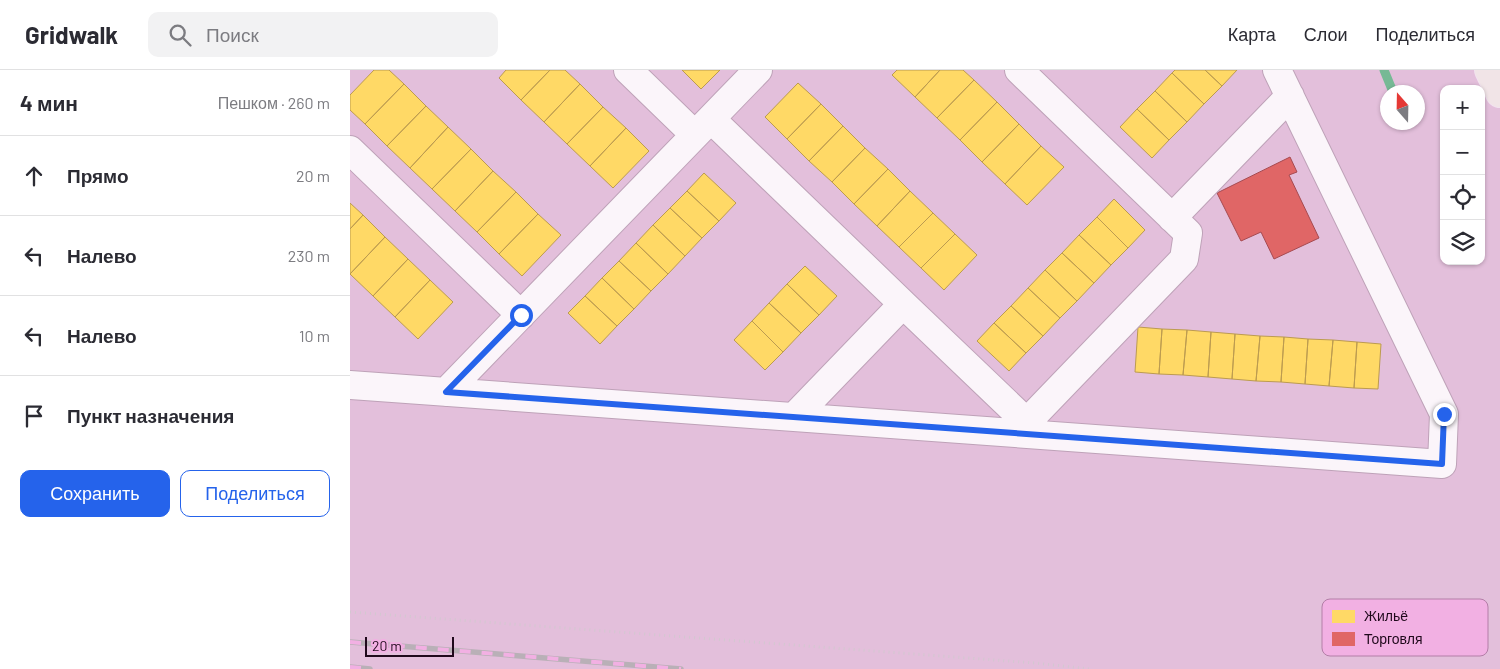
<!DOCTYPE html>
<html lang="ru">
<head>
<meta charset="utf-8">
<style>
	body { margin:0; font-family:Barlow,sans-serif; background:#f2f2f3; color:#2b2b33 }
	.controls { position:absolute; right:15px; top:15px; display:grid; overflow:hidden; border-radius:10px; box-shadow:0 1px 4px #0004 }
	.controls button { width:45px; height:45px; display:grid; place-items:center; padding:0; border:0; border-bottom:1px solid #e1e1e2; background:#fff; color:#2b2b33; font:25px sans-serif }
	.compass { position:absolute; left:1030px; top:15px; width:45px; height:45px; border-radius:50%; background:#fff; box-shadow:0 1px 4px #0004; rotate:340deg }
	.scale { position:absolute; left:15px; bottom:12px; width:89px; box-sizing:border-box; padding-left:5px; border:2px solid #20091c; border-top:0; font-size:14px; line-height:18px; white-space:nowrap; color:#20091c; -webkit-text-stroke:4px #f2b0e3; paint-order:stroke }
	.stop { position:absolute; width:15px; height:15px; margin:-11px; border:4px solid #2563eb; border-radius:50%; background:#fff }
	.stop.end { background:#2563eb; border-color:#fff; box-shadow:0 1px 5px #0008 }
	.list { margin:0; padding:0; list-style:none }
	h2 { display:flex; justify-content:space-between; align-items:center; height:65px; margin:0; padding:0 20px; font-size:21px }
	h2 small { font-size:16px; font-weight:400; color:#7c7c81 }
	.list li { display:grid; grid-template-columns:32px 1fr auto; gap:15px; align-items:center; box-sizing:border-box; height:80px; padding:0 20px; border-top:1px solid #e1e1e2 }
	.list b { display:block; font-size:19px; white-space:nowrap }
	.list em { font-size:16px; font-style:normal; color:#7c7c81 }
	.actions { display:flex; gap:10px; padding:15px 20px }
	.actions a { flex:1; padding:11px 0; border:1px solid #2563eb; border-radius:10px; text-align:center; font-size:18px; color:#2563eb }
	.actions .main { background:#2563eb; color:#fff }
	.icon { flex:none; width:28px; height:28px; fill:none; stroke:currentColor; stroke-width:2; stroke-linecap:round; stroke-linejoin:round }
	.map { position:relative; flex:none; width:1150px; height:599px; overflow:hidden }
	header { display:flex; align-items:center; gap:30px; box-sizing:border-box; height:70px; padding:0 25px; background:#fff; border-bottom:1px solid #e1e1e2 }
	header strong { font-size:24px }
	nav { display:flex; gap:28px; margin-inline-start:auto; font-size:18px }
	.search { width:350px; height:45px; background:#f2f2f3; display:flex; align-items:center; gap:12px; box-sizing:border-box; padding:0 18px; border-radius:10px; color:#7c7c81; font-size:19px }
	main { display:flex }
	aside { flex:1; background:#fff }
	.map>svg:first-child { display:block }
	.homes { fill:#ffd966; stroke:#bc9b50 }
	.shops { fill:#e06666; stroke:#a64a50 }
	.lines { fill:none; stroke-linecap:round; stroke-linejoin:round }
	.stream { stroke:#76b995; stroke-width:9 }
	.minor-casing { stroke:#bea2b8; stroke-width:30 }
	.major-casing { stroke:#f2e2ef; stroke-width:30 }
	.path { stroke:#d3c8d0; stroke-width:3; stroke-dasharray:1 4; stroke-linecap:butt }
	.minor { stroke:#fbf5fa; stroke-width:28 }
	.major { stroke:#f1e4e7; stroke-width:28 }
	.rail-casing { stroke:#b9b0b7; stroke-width:5.5 }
	.rail { stroke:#f2b0e3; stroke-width:4; stroke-dasharray:11; stroke-linecap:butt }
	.route { stroke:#2563eb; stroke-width:6 }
	.key { fill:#f2b0e3; stroke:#b37ea7; stroke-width:1 }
	.key-label { font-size:14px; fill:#20091c }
</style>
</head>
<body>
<header>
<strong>Gridwalk</strong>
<div class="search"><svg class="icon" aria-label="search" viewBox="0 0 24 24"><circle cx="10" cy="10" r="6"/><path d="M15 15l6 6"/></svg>Поиск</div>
<nav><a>Карта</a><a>Слои</a><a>Поделиться</a></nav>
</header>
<main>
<aside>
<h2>4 мин<small>Пешком · 260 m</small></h2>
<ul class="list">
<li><svg class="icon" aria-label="ahead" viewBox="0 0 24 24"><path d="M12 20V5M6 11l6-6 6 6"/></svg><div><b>Прямо</b></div><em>20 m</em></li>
<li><svg class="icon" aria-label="left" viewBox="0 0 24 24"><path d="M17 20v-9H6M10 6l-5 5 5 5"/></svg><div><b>Налево</b></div><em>230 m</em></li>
<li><svg class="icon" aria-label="left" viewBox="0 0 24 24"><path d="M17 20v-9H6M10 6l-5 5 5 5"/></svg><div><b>Налево</b></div><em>10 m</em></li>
<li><svg class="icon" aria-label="arrive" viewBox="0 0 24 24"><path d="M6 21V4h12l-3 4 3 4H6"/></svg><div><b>Пункт назначения</b></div></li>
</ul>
<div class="actions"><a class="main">Сохранить</a><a>Поделиться</a></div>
</aside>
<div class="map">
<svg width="1150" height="599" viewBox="0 0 1150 599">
	<rect width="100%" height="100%" fill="#e3bfdb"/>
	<path class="homes" d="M24,0H39L54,14L15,54L0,40V25Z
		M156,0H200L171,30L149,8Z
		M200,0H215L230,14L194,52L171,30Z
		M332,0H370L351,19Z
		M547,0H590L565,27L542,5Z
		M590,0H613L624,10L587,48L565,27Z
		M825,0H855L872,16L854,34L822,3Z
		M855,0H887L872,16Z
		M822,3L854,34L837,52L805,21Z
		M624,10L647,32L610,70L587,48Z
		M448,13L471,34L437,69L415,47Z
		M54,14L76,36L37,76L15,54Z
		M230,14L253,37L217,74L194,52Z
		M805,21L837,52L819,70L787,39Z
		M647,32L669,54L632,92L610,70Z
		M471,34L493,56L459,91L437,69Z
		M76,36L98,57L60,98L37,76Z
		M253,37L276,58L240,96L217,74Z
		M787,39L819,70L802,88L770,57Z
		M669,54L691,76L655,114L632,92Z
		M493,56L515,78L482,112L459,91Z
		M98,57L121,79L82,119L60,98Z
		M276,58L299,81L263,118L240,96Z
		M691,76L714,97L677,135L655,114Z
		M515,78L538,99L504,134L482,112Z
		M121,79L143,101L105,141L82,119Z
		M538,99L560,121L527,156L504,134Z
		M143,101L166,122L127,162L105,141Z
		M354,103L386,133L369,151L337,121Z
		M337,121L369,151L352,168L320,138Z
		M560,121L583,143L549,177L527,156Z
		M166,122L188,144L149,184L127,162Z
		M764,129L795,160L778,178L747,147Z
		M0,133L13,145L0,159Z
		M320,138L352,168L335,186L303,155Z
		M583,143L605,164L571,198L549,177Z
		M188,144L211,165L172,206L149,184Z
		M13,145L35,167L0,204V159Z
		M747,147L778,178L761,195L729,165Z
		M303,155L335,186L318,204L286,173Z
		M605,164L627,185L594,220L571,198Z
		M729,165L761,195L744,213L712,183Z
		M35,167L58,189L23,226L0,204Z
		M286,173L318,204L301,221L269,191Z
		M712,183L744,213L727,231L695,200Z
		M58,189L80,210L45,247L23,226Z
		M269,191L301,221L284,239L252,208Z
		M455,196L487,226L469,245L437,214Z
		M695,200L727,231L710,248L678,218Z
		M252,208L284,239L267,256L235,226Z
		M80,210L103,232L68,269L45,247Z
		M437,214L469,245L451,263L419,233Z
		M678,218L710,248L693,266L661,236Z
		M235,226L267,256L250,274L218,243Z
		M419,233L451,263L433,282L402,251Z
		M661,236L693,266L676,283L644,253Z
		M402,251L433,282L415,300L384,270Z
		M644,253L676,283L659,301L627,271Z
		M788,257L812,259L809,304L785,302Z
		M812,259L837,260L833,305L809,304Z
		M837,260L861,262L858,307L833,305Z
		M861,262L885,264L882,309L858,307Z
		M885,264L910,266L906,311L882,309Z
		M910,266L934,267L931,312L906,311Z
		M934,267L958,269L955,314L931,312Z
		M958,269L983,270L979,316L955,314Z
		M983,270L1007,272L1004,318L979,316Z
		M1007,272L1031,274L1028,319L1004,318Z"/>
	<path class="shops" d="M940,87L947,102L939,105L969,168L924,189L911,162L891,171L867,123Z"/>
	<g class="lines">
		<path class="stream" d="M1034,0L1043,22"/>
		<defs>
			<path id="minor" d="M278,0L345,65
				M669,0L838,163L834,189L676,353
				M361,49L553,234L444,347
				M0,80L171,245
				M822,148L940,26
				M553,234L689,364
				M0,315L1092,394L1094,344L927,0
				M96,322L408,0"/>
			<path id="major" d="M1139,0L1150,23"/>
		</defs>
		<use href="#minor" class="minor-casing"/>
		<use href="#major" class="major-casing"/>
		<path class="path" d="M0,542L685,593L740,599"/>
		<use href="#minor" class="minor"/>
		<use href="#major" class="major"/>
		<defs>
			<path id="rail" d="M0,572L331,599
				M0,597L20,599"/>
		</defs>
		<use href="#rail" class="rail-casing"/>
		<use href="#rail" class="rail"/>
	</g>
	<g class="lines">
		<path class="route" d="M171,245L96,322L1092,394L1094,344"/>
	</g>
	<rect x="972" y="529" width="166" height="57" rx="8" class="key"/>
	<rect x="982" y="540" width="23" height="13" fill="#ffd966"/>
	<rect x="982" y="562" width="23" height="14" fill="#e06666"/>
	<g class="key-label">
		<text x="1014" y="551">Жильё</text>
		<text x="1014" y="574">Торговля</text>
	</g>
</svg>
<div class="controls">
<button>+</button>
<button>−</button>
<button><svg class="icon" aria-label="locate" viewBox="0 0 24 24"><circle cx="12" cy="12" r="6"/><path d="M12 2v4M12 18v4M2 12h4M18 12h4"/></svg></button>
<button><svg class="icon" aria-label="layers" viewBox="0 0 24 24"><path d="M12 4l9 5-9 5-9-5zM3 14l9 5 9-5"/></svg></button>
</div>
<svg class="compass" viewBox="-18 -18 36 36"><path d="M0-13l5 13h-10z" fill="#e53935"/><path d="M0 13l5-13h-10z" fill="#7c7c81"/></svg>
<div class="scale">20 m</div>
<div class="stop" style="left:171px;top:245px"></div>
<div class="stop end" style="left:1094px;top:344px"></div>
</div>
</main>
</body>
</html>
